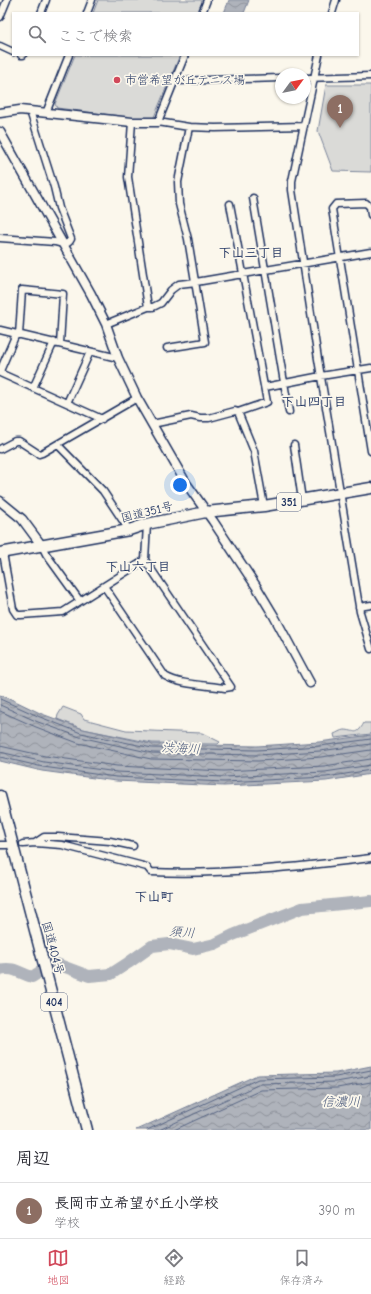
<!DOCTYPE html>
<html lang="ja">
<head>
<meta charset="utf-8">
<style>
	body { margin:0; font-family:"Comic Neue","Klee One",sans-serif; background:#f2f2f3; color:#2b2b33 }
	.compass { position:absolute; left:275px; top:68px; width:36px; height:36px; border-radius:50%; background:#fff; box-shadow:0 1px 3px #0004; rotate:57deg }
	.you { position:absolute; left:180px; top:485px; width:14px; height:14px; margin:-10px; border:3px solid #fff; border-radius:50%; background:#1a73e8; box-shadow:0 0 0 6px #1a73e833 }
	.badge { display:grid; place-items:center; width:26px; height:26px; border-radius:50%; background:#d1495b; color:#fff; font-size:13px; font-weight:700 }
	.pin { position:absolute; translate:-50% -33px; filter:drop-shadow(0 1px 2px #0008) }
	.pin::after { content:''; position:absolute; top:21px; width:14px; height:12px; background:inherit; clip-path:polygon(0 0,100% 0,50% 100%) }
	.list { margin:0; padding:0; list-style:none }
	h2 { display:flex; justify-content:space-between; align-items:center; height:52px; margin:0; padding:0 16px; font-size:17px }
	h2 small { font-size:13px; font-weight:400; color:#7c7c81 }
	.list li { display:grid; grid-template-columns:26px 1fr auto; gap:12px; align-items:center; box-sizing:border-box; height:56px; padding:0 16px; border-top:1px solid #e1e1e2 }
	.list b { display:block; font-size:15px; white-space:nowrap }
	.list p { margin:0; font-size:13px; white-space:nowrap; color:#7c7c81 }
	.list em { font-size:13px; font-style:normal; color:#7c7c81 }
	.icon { flex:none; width:22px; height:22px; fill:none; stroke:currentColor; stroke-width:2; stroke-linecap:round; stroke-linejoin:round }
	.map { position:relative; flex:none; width:371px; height:1130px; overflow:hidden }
	.search { position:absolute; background:#fff; box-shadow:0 1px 3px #0004; left:12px; right:12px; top:12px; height:44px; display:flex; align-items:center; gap:10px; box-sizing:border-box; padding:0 14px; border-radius:0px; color:#7c7c81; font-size:15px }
	.sheet { height:108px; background:#fff }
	nav { display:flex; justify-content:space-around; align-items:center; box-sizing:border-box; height:56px; border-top:1px solid #e1e1e2; background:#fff; font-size:11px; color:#7c7c81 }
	nav a { display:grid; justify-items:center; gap:2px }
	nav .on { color:#d1495b }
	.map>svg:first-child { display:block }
	.green { fill:#dadad7; stroke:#7a849a }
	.water { fill:url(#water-waves); stroke:#747e96 }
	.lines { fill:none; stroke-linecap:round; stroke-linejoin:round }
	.shore { stroke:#566483; stroke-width:1 }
	.river { stroke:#afb3bb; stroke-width:12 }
	.minor-casing { stroke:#1b2f5e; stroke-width:9 }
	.tertiary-casing { stroke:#1b2f5e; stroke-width:11 }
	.trunk-casing { stroke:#1b2f5e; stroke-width:13 }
	.minor { stroke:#fbf7ec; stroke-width:6 }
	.tertiary { stroke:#fbf7ec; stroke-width:8 }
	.trunk { stroke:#fbf7ec; stroke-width:10 }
	.poi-dot { fill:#d1495b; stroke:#fbf7ec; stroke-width:1.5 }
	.labels { text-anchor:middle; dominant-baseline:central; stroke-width:3.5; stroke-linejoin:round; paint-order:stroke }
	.shield { fill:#fbf7ec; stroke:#5e6b89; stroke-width:1 }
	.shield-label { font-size:11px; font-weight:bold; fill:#1b2f5e }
	.poi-label { font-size:12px; fill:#1b2f5e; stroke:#fbf7ec; text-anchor:start }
	.street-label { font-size:12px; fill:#1b2f5e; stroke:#fbf7ec }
	.neighbourhood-label { font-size:13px; font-weight:bold; fill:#1b2f5e; stroke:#fbf7ec }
	.water-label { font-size:13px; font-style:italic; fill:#47577a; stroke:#fbf7ec }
</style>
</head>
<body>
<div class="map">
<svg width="371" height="1130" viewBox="0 0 371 1130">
	<defs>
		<pattern id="water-waves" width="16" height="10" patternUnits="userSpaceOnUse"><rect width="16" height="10" fill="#afb3bb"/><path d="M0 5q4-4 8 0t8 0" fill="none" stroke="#8e929b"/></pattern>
	</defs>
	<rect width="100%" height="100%" fill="#fbf7ec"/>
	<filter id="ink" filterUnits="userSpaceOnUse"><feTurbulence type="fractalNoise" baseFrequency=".025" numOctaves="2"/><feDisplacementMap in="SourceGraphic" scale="8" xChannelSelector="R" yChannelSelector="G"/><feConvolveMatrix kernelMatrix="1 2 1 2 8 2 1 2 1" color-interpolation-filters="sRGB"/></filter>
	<g filter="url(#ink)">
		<path class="green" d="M98,0H203L197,13H93Z
			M75,55H180L154,117L150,120L57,108L55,104Z
			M326,85H371V172L333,171L318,131Z
			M63,707L81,714L84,719L126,730L202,733L220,742L218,744H212L152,743L83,729L57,719L58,715Z
			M364,723H371V734L335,738L334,734C337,733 341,730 344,730C356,730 356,737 364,723Z"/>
		<path class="water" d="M229,0H249L244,13H224Z
			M0,695L11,699L42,714L83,729L152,744L257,746L319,742L371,735V774L326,781L224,786L116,781L42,771L0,761Z
			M371,1066V1130H136L257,1075L336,1073Z"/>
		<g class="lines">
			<path class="shore" d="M0,699L40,717L81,733L152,748L257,750L320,746L371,739
				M0,705L38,722L80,737L152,753L258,755L320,751L371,744
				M0,711L36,727L78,743L151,759L258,761L321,757L371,750
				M0,746L45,756L117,766L224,771L324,766L371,759
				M0,752L44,762L117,772L224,777L325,772L371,765
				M0,757L43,767L116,777L224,782L326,777L371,770
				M147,1130L258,1079L336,1077L371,1070
				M159,1130L260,1084L336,1082L371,1076
				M174,1130L261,1090L337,1088L371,1082"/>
			<path class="river" d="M0,970C13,966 21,974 32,977L52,964H57L89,976L111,974L128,963L152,946L169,944L193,949L215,944L233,935L302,908L371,901"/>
			<defs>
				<path id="minor" d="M41,13L46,0
					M87,13L92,0
					M202,13L207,0
					M332,13L336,0
					M0,17L7,0
					M0,46L13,52
					M21,55H23
					M185,55L158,122L189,127L215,128L304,126
					M319,55L292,181V190L318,359L360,612L371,649
					M305,78L371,76
					M175,81L281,78
					M46,113L69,55
					M132,122L128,177L148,307
					M253,198L289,412
					M371,215L370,207L366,203L336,204L332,209L371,451
					M0,238L55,242C61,244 68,246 71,239L59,208L54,187L30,111
					M106,324L148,307H153L161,303L171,290L179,284L196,282L371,252
					M0,330L118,358
					M19,335L22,290L63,294L60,344
					M167,348L205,342L188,239L179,204L178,182L189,127
					M0,371L16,334
					M0,373L102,419
					M265,387L321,376L371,368
					M33,388L54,342
					M67,403L90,352
					M238,412L254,451L264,506
					M152,424L191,416L200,418H209L235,411L238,412L267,402L230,204
					M58,445L103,491L129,530
					M294,445L302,500
					M0,449L15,441H19L39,454L42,453L137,398
					M42,546L46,554L80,601
					M3,553L13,609L17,615H21L63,612L145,560
					M104,586L165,676C180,685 207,685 225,688L231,687L145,560L147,524
					M359,607L371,605
					M35,843L62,845L147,867L151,872C224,875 298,867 371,858
					M23,844L35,843L44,837H58L110,841L133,846
					M0,845H7"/>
				<path id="tertiary" d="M0,113L20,110L132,122H158
					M0,132L91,294L106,324L118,358L137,398L186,483L213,521L256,586L274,616L310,683
					M0,501L22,519L42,546"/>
				<path id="trunk" d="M0,553L129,530L147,524L206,512L264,506L371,488
					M0,796L87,1130"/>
			</defs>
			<use href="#minor" class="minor-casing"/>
			<use href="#tertiary" class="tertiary-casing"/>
			<use href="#trunk" class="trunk-casing"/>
			<use href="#minor" class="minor"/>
			<use href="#tertiary" class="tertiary"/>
			<use href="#trunk" class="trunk"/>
		</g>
	</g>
	<circle class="poi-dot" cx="117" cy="80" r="4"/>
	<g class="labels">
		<g class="shield">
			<rect x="277" y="493" width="24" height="18" rx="3"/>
			<rect x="41" y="993" width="26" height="18" rx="3"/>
		</g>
		<g class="shield-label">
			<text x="289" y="502">351</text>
			<text x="54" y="1002">404</text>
		</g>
		<g class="poi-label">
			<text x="125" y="80">市営希望が丘テニス場</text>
		</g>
		<g class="street-label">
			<text transform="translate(147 512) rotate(-14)">国道351号</text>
			<text transform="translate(53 948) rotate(75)">国道404号</text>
		</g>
		<g class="neighbourhood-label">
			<text x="251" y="252">下山三丁目</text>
			<text x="314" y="401">下山四丁目</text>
			<text x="138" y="566">下山六丁目</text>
			<text x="154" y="896">下山町</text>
		</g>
		<g class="water-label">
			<text transform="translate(181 748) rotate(3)">渋海川</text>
			<text transform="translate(182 932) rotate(4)">須川</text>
			<text x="341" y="1101">信濃川</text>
		</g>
	</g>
</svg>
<svg class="compass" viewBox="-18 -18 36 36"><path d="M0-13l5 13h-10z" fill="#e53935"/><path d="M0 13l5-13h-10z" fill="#7c7c81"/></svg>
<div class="you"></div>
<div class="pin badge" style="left:340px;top:128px;background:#8d6e63">1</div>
<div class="search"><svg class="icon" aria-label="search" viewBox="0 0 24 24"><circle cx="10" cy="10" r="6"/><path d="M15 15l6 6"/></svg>ここで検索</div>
</div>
<section class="sheet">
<h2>周辺<small></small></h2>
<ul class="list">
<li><span class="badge" style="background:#8d6e63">1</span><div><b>長岡市立希望が丘小学校</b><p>学校</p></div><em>390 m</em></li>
</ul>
</section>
<nav>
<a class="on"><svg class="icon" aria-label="map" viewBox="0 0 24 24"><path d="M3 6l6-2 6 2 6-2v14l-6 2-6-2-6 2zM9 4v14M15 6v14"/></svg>地図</a>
<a><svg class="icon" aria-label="directions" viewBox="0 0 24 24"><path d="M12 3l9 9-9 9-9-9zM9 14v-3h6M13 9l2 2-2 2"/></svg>経路</a>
<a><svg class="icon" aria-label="saved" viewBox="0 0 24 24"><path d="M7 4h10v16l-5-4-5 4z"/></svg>保存済み</a>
</nav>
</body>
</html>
